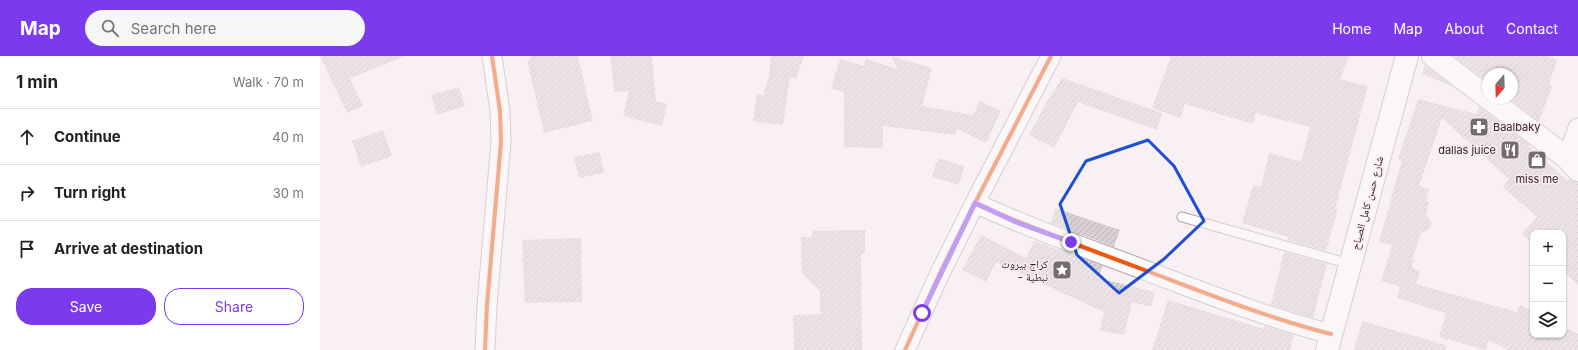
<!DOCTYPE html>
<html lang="en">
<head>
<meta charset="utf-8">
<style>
	body { margin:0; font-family:Inter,"Noto Naskh Arabic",sans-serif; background:#f6f6f6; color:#222 }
	.controls { position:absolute; right:12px; bottom:12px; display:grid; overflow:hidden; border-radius:8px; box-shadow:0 1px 3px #0004 }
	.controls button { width:36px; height:36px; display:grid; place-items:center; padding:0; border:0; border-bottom:1px solid #e0e0e0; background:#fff; color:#222; font:20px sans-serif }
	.compass { position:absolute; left:1162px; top:12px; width:36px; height:36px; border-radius:50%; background:#fff; box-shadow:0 1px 3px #0004; rotate:199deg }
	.stop { position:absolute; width:12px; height:12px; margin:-9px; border:3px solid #7c3aed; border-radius:50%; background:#fff }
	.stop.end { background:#7c3aed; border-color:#fff; box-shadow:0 1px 4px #0008 }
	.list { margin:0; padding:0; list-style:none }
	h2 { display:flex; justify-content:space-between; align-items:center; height:52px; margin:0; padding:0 16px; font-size:17px }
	h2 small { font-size:13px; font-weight:400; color:#767676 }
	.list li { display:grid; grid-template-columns:26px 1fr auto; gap:12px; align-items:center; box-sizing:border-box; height:56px; padding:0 16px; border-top:1px solid #e0e0e0 }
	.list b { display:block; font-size:15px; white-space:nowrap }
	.list em { font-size:13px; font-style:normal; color:#767676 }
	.actions { display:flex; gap:8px; padding:12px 16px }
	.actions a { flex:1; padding:9px 0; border:1px solid #7c3aed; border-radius:16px; text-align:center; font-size:14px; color:#7c3aed }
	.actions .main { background:#7c3aed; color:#fff }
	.icon { flex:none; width:22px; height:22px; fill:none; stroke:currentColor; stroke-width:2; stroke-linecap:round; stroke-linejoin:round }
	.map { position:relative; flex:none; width:1258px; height:294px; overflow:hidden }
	header { display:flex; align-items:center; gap:24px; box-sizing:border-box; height:56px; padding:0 20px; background:#7c3aed; color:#fff }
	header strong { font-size:19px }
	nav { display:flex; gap:22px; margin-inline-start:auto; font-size:14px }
	.search { width:280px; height:36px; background:#f6f6f6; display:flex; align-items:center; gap:10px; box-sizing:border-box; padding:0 14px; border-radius:22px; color:#767676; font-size:15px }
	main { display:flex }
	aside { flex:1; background:#fff }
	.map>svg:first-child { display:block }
	.building { fill:url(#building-hatch) }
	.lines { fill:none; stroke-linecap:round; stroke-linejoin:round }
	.lane-casing { stroke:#ada5a8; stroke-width:11 }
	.street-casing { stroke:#ada5a8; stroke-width:21 }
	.secondary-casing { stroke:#ada5a8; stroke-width:24 }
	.primary-casing { stroke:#ada5a8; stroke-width:24 }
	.lane { stroke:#fefdfd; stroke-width:9 }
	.street { stroke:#fefdfd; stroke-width:19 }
	.secondary { stroke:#fefdfd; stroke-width:22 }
	.primary { stroke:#fefdfd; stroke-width:22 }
	.cycleway-casing { stroke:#fcecf2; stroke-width:6 }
	.cycleway { stroke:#e8590c; stroke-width:4 }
	.route { stroke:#7c3aed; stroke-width:5 }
	.marked { fill:none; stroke:#1d4ed8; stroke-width:3; stroke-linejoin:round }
	.labels { text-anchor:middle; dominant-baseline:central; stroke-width:3; stroke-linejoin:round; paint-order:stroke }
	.poi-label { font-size:11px; fill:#2f2529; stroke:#fcecf2; text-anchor:end }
	.street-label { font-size:11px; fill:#2f2529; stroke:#fcecf2 }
</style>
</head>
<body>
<header>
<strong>Map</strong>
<div class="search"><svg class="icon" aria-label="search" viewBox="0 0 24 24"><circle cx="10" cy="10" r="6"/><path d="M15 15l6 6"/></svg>Search here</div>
<nav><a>Home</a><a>Map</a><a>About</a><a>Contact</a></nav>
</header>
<main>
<aside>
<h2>1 min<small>Walk · 70 m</small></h2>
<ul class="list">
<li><svg class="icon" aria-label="ahead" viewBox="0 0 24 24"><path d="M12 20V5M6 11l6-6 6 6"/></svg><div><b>Continue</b></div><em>40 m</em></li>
<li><svg class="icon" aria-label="right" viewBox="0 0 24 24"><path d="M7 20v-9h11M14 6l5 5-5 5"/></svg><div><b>Turn right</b></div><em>30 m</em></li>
<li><svg class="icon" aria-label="arrive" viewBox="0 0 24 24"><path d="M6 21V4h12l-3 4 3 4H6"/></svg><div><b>Arrive at destination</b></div></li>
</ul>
<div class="actions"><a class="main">Save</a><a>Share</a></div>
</aside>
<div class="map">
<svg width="1258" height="294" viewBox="0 0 1258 294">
	<defs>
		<pattern id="building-hatch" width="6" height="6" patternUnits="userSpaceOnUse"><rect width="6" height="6" fill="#d9d0d3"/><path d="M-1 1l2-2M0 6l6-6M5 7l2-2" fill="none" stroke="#bbb2b5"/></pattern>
	</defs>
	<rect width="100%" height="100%" fill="#f8f0f3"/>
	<path class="building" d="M0,0H83V1L30,22L43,50L27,57Z
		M210,0H258L273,65L224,77L207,4L211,3Z
		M290,0H332L336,45L347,48L342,70L303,60L309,35L294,36Z
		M451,0H484L476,23L470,21L463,69L433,65L437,38L443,39L449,20Z
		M571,0L612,12L602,50L653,59L660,45L681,55L666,87L637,73L635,79L563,70V92L524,91V36L511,33L520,3L544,10L546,3L577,13Z
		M851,0H1029L1020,23L1048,30L1015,153H1018L1006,195L967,184L968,181L922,167L933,129L941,131L949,97L981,106L990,71L936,57L933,68L865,48L860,62L832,52Z
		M1134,0H1227L1237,4L1229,28L1232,31L1219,65L1189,42H1192V18H1168V26Z
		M1105,9V10L1134,31L1102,18Z
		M742,22L842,57L837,74L758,46L734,92L709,79L730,40H731Z
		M139,31L145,50L117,59L111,39Z
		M1098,43L1156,58L1159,51L1210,89L1209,91L1248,125L1250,123L1258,126V229L1243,215V177H1213V188L1202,178L1217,161L1183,131L1189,123L1122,62L1099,130L1109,133L1106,145L1109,146L1106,159L1111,165V170L1108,174L1101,177L1092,204H1094L1092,212L1100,215L1096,228L1197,256L1200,249L1213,256V279H1243V271L1258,278V294H1188L1169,284L1166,294L1119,281L1126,257L1077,242L1080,231L1061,225L1072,189L1059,186L1082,104L1078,103Z
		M63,74L72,100L41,111L32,85Z
		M280,96L284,117L259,122L254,101Z
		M618,102L644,110L639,129L612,121Z
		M735,152L800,174L794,191L731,167Z
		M545,174V198H541L542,294H474L473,259L500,258V235L482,217L481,181H492V175Z
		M661,179L706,202L714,185L783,210L778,222L835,236L831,251L812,246L804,279L780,274L784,256L676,206L666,226L642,214Z
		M261,182L262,246L205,247L202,184Z
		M964,196L1007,208L993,262L951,249Z
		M848,244L944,273L945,270L974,279L970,294H832Z
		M1042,265L1126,289V294H1034Z"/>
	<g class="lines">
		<defs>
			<path id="lane" d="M862,161L1030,208"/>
			<path id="street" d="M1247,102L1258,72
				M655,147C711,173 769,193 827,215C888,238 948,262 1011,278
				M165,294L167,249L181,86L180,55L172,0
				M585,294L621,215L655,147L731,0"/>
			<path id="secondary" d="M1113,0L1247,102L1258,114"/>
			<path id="primary" d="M1007,294L1087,0"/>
		</defs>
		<use href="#lane" class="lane-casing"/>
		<use href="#street" class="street-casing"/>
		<use href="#secondary" class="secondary-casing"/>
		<use href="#primary" class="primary-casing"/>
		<use href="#lane" class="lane"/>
		<use href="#street" class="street"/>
		<use href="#secondary" class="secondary"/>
		<use href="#primary" class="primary"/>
		<defs>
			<path id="cycleway" d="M655,147C711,173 769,193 827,215C888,238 948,262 1011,278
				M165,294L167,249L181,86L180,55L172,0
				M585,294L621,215L655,147L731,0"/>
		</defs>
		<use href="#cycleway" class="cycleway-casing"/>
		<use href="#cycleway" class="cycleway"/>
	</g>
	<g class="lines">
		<path class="route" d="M602,257L655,147L696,166L751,186"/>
	</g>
	<path d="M0 0H1258V294H0ZM828,84L854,110L884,165L844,203L799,237L757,199L740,148L766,105Z" fill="#f8f0f3" fill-opacity=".55" fill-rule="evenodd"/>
	<path class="marked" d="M828,84L854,110L884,165L844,203L799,237L757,199L740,148L766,105Z"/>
	<defs>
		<symbol id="pharmacy-square" viewBox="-11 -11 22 22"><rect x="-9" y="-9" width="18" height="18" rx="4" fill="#756c70" stroke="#fcecf2"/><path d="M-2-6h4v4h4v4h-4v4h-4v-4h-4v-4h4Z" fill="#fff"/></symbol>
		<symbol id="restaurant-square" viewBox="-11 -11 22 22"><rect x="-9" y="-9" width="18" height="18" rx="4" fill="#756c70" stroke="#fcecf2"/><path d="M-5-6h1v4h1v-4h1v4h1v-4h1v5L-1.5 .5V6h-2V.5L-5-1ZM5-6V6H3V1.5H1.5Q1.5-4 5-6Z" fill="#fff"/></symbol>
		<symbol id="shop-square" viewBox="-11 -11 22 22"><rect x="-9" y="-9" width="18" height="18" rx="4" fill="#756c70" stroke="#fcecf2"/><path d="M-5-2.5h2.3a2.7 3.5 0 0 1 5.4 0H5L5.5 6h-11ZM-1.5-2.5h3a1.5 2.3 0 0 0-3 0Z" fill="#fff"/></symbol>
		<symbol id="sight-square" viewBox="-11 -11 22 22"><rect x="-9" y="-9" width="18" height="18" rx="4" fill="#756c70" stroke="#fcecf2"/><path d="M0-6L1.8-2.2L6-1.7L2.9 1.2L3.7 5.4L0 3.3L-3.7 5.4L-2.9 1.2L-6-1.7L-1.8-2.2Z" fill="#fff"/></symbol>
	</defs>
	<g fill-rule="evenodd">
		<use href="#pharmacy-square" x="1148" y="60" width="22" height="22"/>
		<use href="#restaurant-square" x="1179" y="83" width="22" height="22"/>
		<use href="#shop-square" x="1206" y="93" width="22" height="22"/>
		<use href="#sight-square" x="731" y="203" width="22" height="22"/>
	</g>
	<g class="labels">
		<g class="poi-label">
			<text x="1173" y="71" text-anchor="start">Baalbaky</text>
			<text x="1176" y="94">dallas juice</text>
			<text x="1217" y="123" text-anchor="middle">miss me</text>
			<text x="728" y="208">كراج بيروت<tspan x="728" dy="13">- نبطية</tspan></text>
		</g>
		<g class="street-label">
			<text transform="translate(1047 147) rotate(-75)">شارع حسن كامل الصباح</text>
		</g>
	</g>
</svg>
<div class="controls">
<button>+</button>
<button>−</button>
<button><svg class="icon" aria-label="layers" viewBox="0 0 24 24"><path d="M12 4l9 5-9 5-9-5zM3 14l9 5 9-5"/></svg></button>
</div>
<svg class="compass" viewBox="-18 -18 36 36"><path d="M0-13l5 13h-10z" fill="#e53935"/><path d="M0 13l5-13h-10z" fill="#767676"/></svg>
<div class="stop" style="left:602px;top:257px"></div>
<div class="stop end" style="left:751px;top:186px"></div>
</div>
</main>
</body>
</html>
